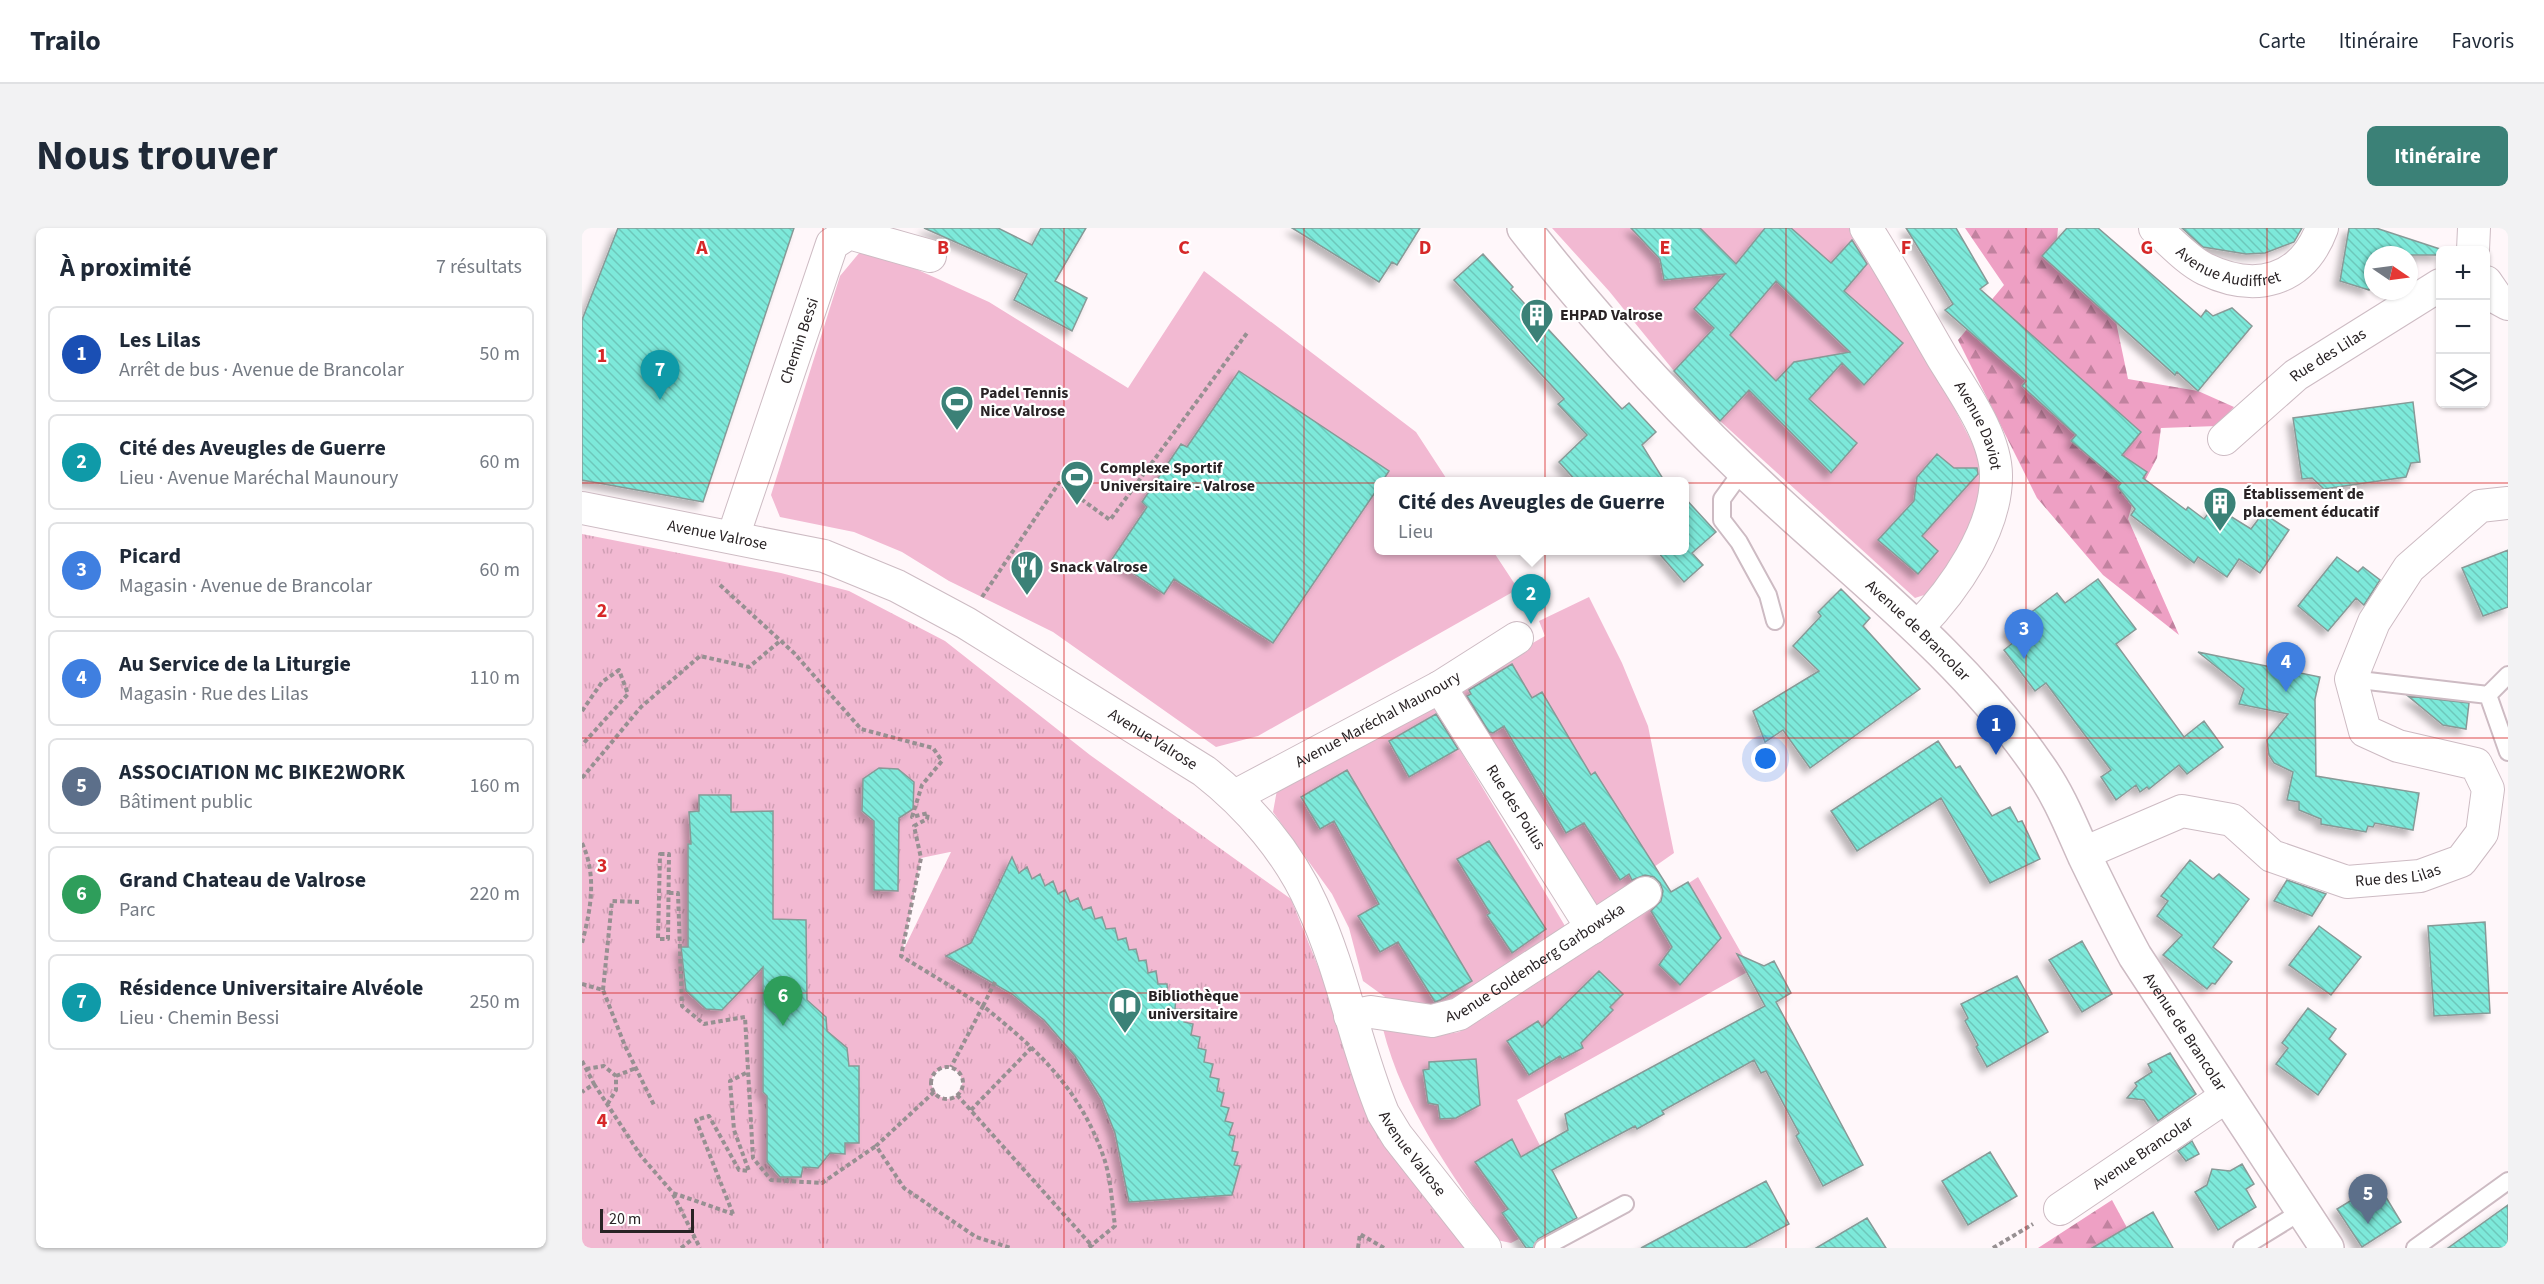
<!DOCTYPE html>
<html lang="fr">
<head>
<meta charset="utf-8">
<style>
	body { margin:0; font-family:"Source Sans 3",sans-serif; background:#f2f2f3; color:#1f2937 }
	.controls { position:absolute; right:18px; top:18px; display:grid; overflow:hidden; border-radius:9px; box-shadow:0 2px 4px #0004 }
	.controls button { width:54px; height:54px; display:grid; place-items:center; padding:0; border:0; border-bottom:2px solid #e0e1e3; background:#fff; color:#1f2937; font:30px sans-serif }
	.compass { position:absolute; left:1782px; top:18px; width:54px; height:54px; border-radius:50%; background:#fff; box-shadow:0 2px 4px #0004; rotate:103deg }
	.scale { position:absolute; left:18px; bottom:15px; width:94px; box-sizing:border-box; padding-left:6px; border:3px solid #292325; border-top:0; font-size:16px; line-height:21px; white-space:nowrap; color:#292325; -webkit-text-stroke:4px #fff; paint-order:stroke }
	.you { position:absolute; left:1184px; top:531px; width:21px; height:21px; margin:-15px; border:4px solid #fff; border-radius:50%; background:#1a73e8; box-shadow:0 0 0 9px #1a73e833 }
	.badge { display:grid; place-items:center; width:39px; height:39px; border-radius:50%; background:#3b8177; color:#fff; font-size:20px; font-weight:700 }
	.pin { position:absolute; translate:-50% -50px; filter:drop-shadow(0 2px 3px #0008) }
	.pin::after { content:''; position:absolute; top:32px; width:21px; height:18px; background:inherit; clip-path:polygon(0 0,100% 0,50% 100%) }
	.popup { position:absolute; left:792px; top:249px; width:315px; height:78px; box-sizing:border-box; display:grid; place-content:center; border-radius:9px; background:#fff; filter:drop-shadow(0 2px 4px #0005); font-size:20px; white-space:nowrap; color:#747a83 }
	.popup b { font-size:22px; color:#1f2937 }
	.popup::after { content:''; position:absolute; left:50%; top:100%; margin-left:-12px; border:12px solid transparent; border-top-color:#fff }
	.list { margin:0; padding:0; list-style:none }
	h2 { display:flex; justify-content:space-between; align-items:center; height:78px; margin:0; padding:0 24px; font-size:26px }
	h2 small { font-size:20px; font-weight:400; color:#747a83 }
	.list li { display:grid; grid-template-columns:39px 1fr auto; gap:18px; align-items:center; box-sizing:border-box; height:96px; margin:0 12px 12px; padding:0 12px; border:2px solid #e0e1e3; border-radius:9px }
	.list b { display:block; font-size:22px; white-space:nowrap }
	.list p { margin:0; font-size:20px; white-space:nowrap; color:#747a83 }
	.list em { font-size:20px; font-style:normal; color:#747a83 }
	.icon { flex:none; width:33px; height:33px; fill:none; stroke:currentColor; stroke-width:2; stroke-linecap:round; stroke-linejoin:round }
	.map { position:relative; flex:none; width:1926px; height:1020px; overflow:hidden; border-radius:9px }
	header { display:flex; align-items:center; gap:36px; box-sizing:border-box; height:84px; padding:0 30px; background:#fff; border-bottom:2px solid #e0e1e3 }
	header strong { font-size:28px }
	nav { display:flex; gap:33px; margin-inline-start:auto; font-size:21px }
	.intro { display:flex; align-items:center; justify-content:space-between; box-sizing:border-box; height:144px; padding:0 36px }
	h1 { margin:0; font-size:42px }
	.button { padding:15px 27px; border-radius:9px; background:#3b8177; color:#fff; font-size:21px; font-weight:700 }
	main { display:flex; gap:36px; padding:0 36px }
	aside { flex:1; background:#fff; border-radius:9px; box-shadow:0 2px 4px #0004 }
	.map>svg:first-child { display:block }
	.grass { fill:url(#grass-tufts); fill-rule:evenodd }
	.forest { fill:url(#forest-firs) }
	.garden { fill:#f2b9d2 }
	.building { fill:url(#building-back-hatch); stroke:#879a97; stroke-width:1.5; fill-rule:evenodd; filter:url(#shadow) }
	.lines { fill:none; stroke-linecap:round; stroke-linejoin:round }
	.lane-casing { stroke:#cdbbc3; stroke-width:20 }
	.street-casing { stroke:#cdbbc3; stroke-width:34 }
	.secondary-casing { stroke:#cdbbc3; stroke-width:36 }
	.path { stroke:#979092; stroke-width:4; stroke-dasharray:4.5 3; stroke-linecap:butt }
	.lane { stroke:#fff; stroke-width:16 }
	.street { stroke:#fff; stroke-width:32 }
	.secondary { stroke:#fff; stroke-width:33 }
	.grid { fill:none; stroke:#d62828; stroke-width:1.5; stroke-opacity:0.55 }
	.labels { text-anchor:middle; dominant-baseline:central; stroke-width:4.5; stroke-linejoin:round; paint-order:stroke }
	.street-label { font-size:16px; fill:#292325; stroke:#fff }
	.poi-label { font-size:16px; font-weight:bold; fill:#292325; stroke:#fff; text-anchor:start }
	.grid-label { font-size:20px; text-anchor:middle; font-weight:bold; fill:#d62828; stroke:#fff; stroke-width:4.5; stroke-linejoin:round; paint-order:stroke }
</style>
</head>
<body>
<header>
<strong>Trailo</strong>
<nav><a>Carte</a><a>Itinéraire</a><a>Favoris</a></nav>
</header>
<div class="intro"><h1>Nous trouver</h1><a class="button">Itinéraire</a></div>
<main>
<aside>
<h2>À proximité<small>7 résultats</small></h2>
<ul class="list">
<li><span class="badge" style="background:#1a4fb4">1</span><div><b>Les Lilas</b><p>Arrêt de bus · Avenue de Brancolar</p></div><em>50 m</em></li>
<li><span class="badge" style="background:#0f9aa8">2</span><div><b>Cité des Aveugles de Guerre</b><p>Lieu · Avenue Maréchal Maunoury</p></div><em>60 m</em></li>
<li><span class="badge" style="background:#3f7fe0">3</span><div><b>Picard</b><p>Magasin · Avenue de Brancolar</p></div><em>60 m</em></li>
<li><span class="badge" style="background:#3f7fe0">4</span><div><b>Au Service de la Liturgie</b><p>Magasin · Rue des Lilas</p></div><em>110 m</em></li>
<li><span class="badge" style="background:#5c6f8a">5</span><div><b>ASSOCIATION MC BIKE2WORK</b><p>Bâtiment public</p></div><em>160 m</em></li>
<li><span class="badge" style="background:#2e9e5b">6</span><div><b>Grand Chateau de Valrose</b><p>Parc</p></div><em>220 m</em></li>
<li><span class="badge" style="background:#0f9aa8">7</span><div><b>Résidence Universitaire Alvéole</b><p>Lieu · Chemin Bessi</p></div><em>250 m</em></li>
</ul>
</aside>
<div class="map">
<svg width="1926" height="1020" viewBox="0 0 1926 1020">
	<defs>
		<pattern id="grass-tufts" width="24" height="20" patternUnits="userSpaceOnUse" patternTransform="scale(1.5)"><rect width="24" height="20" fill="#f2b9d2"/><path d="M3 7l-1-3M5 7V3M7 7l1-3M15 17l-1-3M17 17v-4M19 17l1-3" fill="none" stroke="#d09fb4"/></pattern>
		<pattern id="forest-firs" width="22" height="20" patternUnits="userSpaceOnUse" patternTransform="scale(1.5)"><rect width="22" height="20" fill="#eea0c4"/><path d="M5 1l3.5 6h-7zM16 11l3.5 6h-7z" fill="#c1829f"/></pattern>
		<pattern id="building-back-hatch" width="6" height="6" patternUnits="userSpaceOnUse" patternTransform="scale(1.5)"><rect width="6" height="6" fill="#7de9da"/><path d="M-1 5l2 2M0 0l6 6M5-1l2 2" fill="none" stroke="#6cc8bb"/></pattern>
		<filter id="shadow"><feDropShadow dx="-5.5" dy="5.5" stdDeviation="3" flood-color="#0004"/></filter>
	</defs>
	<rect width="100%" height="100%" fill="#fff7fa"/>
	<path class="grass" d="M0,306L199,345L267,363L363,413L508,527L709,671L802,903L890,1020H0ZM368,624H369L320,725L339,630ZM369,839L377,845L381,854L375,867L366,871L356,868L348,855C352,843 357,840 369,839Z"/>
	<path class="forest" d="M1383,0H1476L1475,11L1460,28L1534,94L1546,151L1616,163L1652,179L1635,198L1579,200L1575,230L1550,277L1546,291L1597,407L1521,347L1455,270L1376,112L1422,57Z
		M1530,972L1556,1020H1456Z"/>
	<path class="garden" d="M970,0H1275L1302,43L1406,246L1404,274L1354,363L1333,370L1138,193L1092,143L1027,63Z
		M283,18L407,74L546,160L622,43L834,204L866,253L796,254V322L911,323L936,361L676,508L634,519L471,404L367,353L320,324L272,304L198,289L189,267L258,48Z
		M1007,369L1040,435L1066,498L1092,625L1009,683L880,467L881,455L963,408L957,393Z
		M844,477L853,480L983,698L861,784L810,774L781,753L767,700L750,666L691,584L695,562Z
		M1116,649L1169,742L935,872L991,983L929,1015L915,1012C870,946 821,880 801,801L807,794L848,809L877,804L905,788Z"/>
	<path class="building" d="M36,0H212L121,274L0,252V92Z
		M342,0H416L450,17L459,0H504L473,53L505,70L490,103L432,72L445,46Z
		M710,0H838L815,37L810,34L797,54Z
		M1049,0H1118L1154,36L1183,0H1209L1249,35L1270,12L1285,36L1262,63L1321,115L1282,157L1260,135L1227,171L1275,215L1249,245L1167,162L1138,193L1092,143L1132,100L1112,81L1143,46L1082,52L1078,31ZM1194,53L1268,124L1212,134L1194,153L1148,107Z
		M1324,0H1374L1406,55L1398,61L1559,204L1540,227L1565,244L1561,250L1604,282L1606,279L1622,291L1632,278L1669,301L1681,285L1707,302L1678,345L1657,331L1645,349L1616,329L1612,335L1549,287L1553,281L1536,259L1539,255L1489,213L1494,207L1440,158L1444,153L1363,82L1371,76Z
		M1485,0H1516L1619,89L1624,82L1631,88L1650,80L1670,98L1616,163L1595,144L1593,147L1460,28Z
		M1600,0H1720L1712,14L1683,25L1664,26L1621,19Z
		M1767,0H1794L1861,22H1858V27H1791V47L1787,62L1758,53Z
		M901,26L931,59L929,61L1040,181L1047,175L1074,204L1060,217L1083,254H995L977,234L1005,207L976,176L982,171L872,52Z
		M657,143L807,243L800,254H796V260L691,415L592,351L582,366L530,331L565,279L560,274L599,216L605,219Z
		M1831,174L1838,234L1829,235L1824,249L1742,261L1730,250L1720,251L1711,190Z
		M1355,226L1372,240H1395L1396,246L1340,308L1356,323L1336,346L1296,312L1332,273L1335,249Z
		M1102,269L1134,304L1110,325L1121,337L1102,354L1074,322H1102Z
		M1926,322V379L1901,388L1880,340Z
		M1755,329L1776,344L1781,339L1798,352L1782,377L1774,370L1746,403L1716,378Z
		M1516,351L1554,401L1534,416L1602,509L1622,493L1641,519L1605,546L1597,537L1567,561L1565,559L1558,564L1554,557L1534,572L1519,549L1529,542L1464,455L1453,463L1422,422L1433,413L1424,403L1475,365L1483,375Z
		M1259,361L1288,390L1281,398L1338,461L1228,540L1201,502L1183,514L1171,483L1237,443L1211,418L1239,388L1236,384Z
		M1616,424L1738,449L1733,471L1734,548L1837,565L1831,602L1793,595L1791,599L1786,598L1784,604L1739,596V591L1717,582V574L1705,572L1711,544L1692,535L1687,527L1685,512L1706,486L1657,476L1662,461Z
		M930,436L950,470L960,464L1009,547L1013,544L1089,664L1106,654L1139,710L1098,757L1077,737L1090,719L1069,683L1079,673L1081,663L1078,655L1072,649L1063,647L1050,652L1047,646L1038,652L1002,595L984,605L922,498L911,505L907,504L885,468L889,466L887,462Z
		M1826,468L1887,475L1884,501L1861,497Z
		M854,486L876,521L827,549L807,513Z
		M1356,513L1374,540L1378,538L1410,588L1428,579L1436,594L1440,593L1458,631L1408,655L1359,570L1275,623L1249,583Z
		M297,540L316,541L332,554L331,581L317,590L316,663L292,662V593L280,583L281,551Z
		M765,542L890,753L858,772L853,774L816,714L798,724L776,688L797,676L752,593L738,601L719,569Z
		M117,567H149V584L191,583V691L224,692L225,772L244,789L245,803L265,820L267,838H277V915H263V926L248,925L236,940L221,939L219,949H198L185,934V868L181,864V739L140,782L124,781L104,763L99,719H106V616H109L107,584L117,583Z
		M907,613L964,701L930,725L905,687L908,685L875,631Z
		M430,629L437,645L445,639L450,651L458,646L463,658L471,653L476,666L483,662L488,674L496,670L501,682L509,679L513,691L520,689L524,701L533,700L536,712L544,710L547,722L554,721L557,733L564,732L566,745L574,743L576,756H585L586,769H594L593,781L603,782L602,794L611,796L609,807L618,809L616,820L624,822L622,834L631,836L628,849L637,851L635,863L642,865L639,878L647,880L643,893L651,895L647,907L653,908L650,923L656,924L652,937L658,938L650,967L547,974L533,905L519,870L493,828L462,792L430,766L364,728L389,715Z
		M1608,632L1631,651L1637,646L1667,671L1631,719L1650,734L1633,756L1630,755L1625,761L1581,727L1600,707L1575,688L1586,673L1579,668Z
		M1705,652L1744,666L1730,688L1692,673Z
		M1903,694L1908,785L1852,788L1846,698Z
		M1737,698L1779,729L1749,767L1707,737Z
		M1500,713L1530,766L1500,784L1467,732Z
		M1155,726L1182,738L1192,733L1209,765L1194,774L1281,937L1241,958L1214,908L1217,905L1184,843L1179,845L1172,832L1080,883L1082,886L1055,901L1053,898L970,942L995,990L956,1011L951,1020H944L920,985L926,981L893,934L930,911L939,929L986,902L983,886L1183,778Z
		M1017,743L1041,766L1028,779L1031,782L999,815L1001,820L980,831L978,828L947,847L925,813L956,793L960,799Z
		M1435,748L1466,804L1405,839L1394,819L1396,817L1383,793L1386,790L1379,776Z
		M1726,780L1754,801L1747,811L1764,826L1736,867L1694,836L1706,820L1700,815Z
		M1588,825L1614,866L1576,893L1562,872L1545,870L1555,858L1553,855L1570,844L1566,836Z
		M894,831L898,877L874,890L858,891L856,877L846,875L841,842L847,841V834Z
		M1610,913L1617,926L1604,933L1596,923Z
		M1408,924L1435,968L1386,997L1360,953Z
		M1660,936L1672,956L1664,961L1674,979L1636,1002L1613,964L1625,957L1630,941L1648,943Z
		M1184,953L1207,996L1163,1020H1059Z
		M1796,956L1819,994L1780,1019L1755,981Z
		M1926,977V1020H1866Z
		M1571,984L1591,1020H1510Z
		M1285,990L1304,1020H1234Z"/>
	<g class="lines">
		<defs>
			<path id="lane" d="M1161,242L1140,271V292L1157,314L1186,367L1193,393
				M1769,451L1906,467L1926,524
				M1906,467L1926,447
				M961,1020L1043,976
				M1660,1020L1720,983
				M1833,1020L1926,953"/>
			<g id="street">
				<path id="s1" d="M1284,0C1311,42 1335,86 1360,129C1380,162 1415,209 1414,249C1414,302 1372,362 1336,399"/>
				<path id="s2" d="M1573,0C1588,13 1606,33 1623,41C1673,65 1720,54 1740,0"/>
				<path d="M1891,22L1892,0"/>
				<path d="M1904,54L1915,70L1926,76"/>
				<path id="s3" d="M1642,211L1714,147L1858,57"/>
				<path id="s4" d="M0,280L242,328L315,358L384,395L622,543C667,578 707,625 730,677C761,744 773,817 801,885L815,908L903,1020"/>
				<path id="s5" d="M151,309L250,16L267,5L348,28"/>
				<path id="s6" d="M858,459L1010,700"/>
				<path id="s7" d="M653,568L858,459L935,410"/>
				<path id="s8" d="M1502,625L1600,583L1650,592L1690,628L1765,654L1838,648L1879,633L1900,605L1906,561L1894,536L1816,518L1783,503L1769,451L1792,394L1827,340L1898,278L1926,275"/>
				<path id="s9" d="M768,788L789,784L850,793L877,786L1063,665"/>
				<path id="s10" d="M1478,981L1645,868"/>
			</g>
			<g id="secondary">
				<path id="s11" d="M942,0C1021,101 1106,193 1201,279C1290,360 1388,438 1457,539C1477,567 1489,598 1503,629C1519,662 1535,695 1553,728L1745,1020"/>
			</g>
		</defs>
		<use href="#lane" class="lane-casing"/>
		<use href="#street" class="street-casing"/>
		<use href="#secondary" class="secondary-casing"/>
		<path class="path" d="M138,357L212,425L279,501L351,520L360,533L340,557L330,589L346,585L345,591L332,598L339,630L319,728L401,778L369,839
			M400,369L477,255L528,292L665,105
			M0,483L20,454L37,442L46,466L0,517
			M0,550L59,479L118,428L167,439L198,413
			M0,615C15,647 9,681 0,715
			M78,626H87L86,711H76Z
			M87,665H96L100,778L122,796L163,789L171,930L189,952L240,955L294,918
			M413,754L401,778C456,822 498,861 522,930C529,951 530,976 533,998L506,1020
			M0,756L21,762L43,818L72,877
			M21,762L30,673L57,674
			M0,833L12,856L0,864
			M349 855a16 16 0 1 1 32 0a16 16 0 1 1-32 0Z
			M4,841L22,838L34,848V862L25,877
			M34,848L54,840
			M12,856L59,928L91,965L151,986
			M352,864L294,918L322,960L394,1009L429,1020
			M375,867L511,1019
			M389,882L451,818
			M91,966L118,1020
			M151,986L114,892L127,888L157,942L167,943L152,902L148,853L166,844
			M99,1020L112,1010
			M776,1020L778,1006L802,1020
			M1411,1020L1451,996"/>
		<use href="#lane" class="lane"/>
		<use href="#street" class="street"/>
		<use href="#secondary" class="secondary"/>
	</g>
	<path class="grid" d="M241,0V1020M482,0V1020M722,0V1020M963,0V1020M1204,0V1020M1444,0V1020M1685,0V1020M0,255H1926M0,510H1926M0,765H1926"/>
	<defs>
		<symbol id="building-pin" viewBox="-11 -11 22 30"><path d="M0 17L-7.5 6A9.5 9.5 0 1 1 7.5 6Z" fill="#3b8177" stroke="#fff"/><path d="M-4-6H4V6H1V3H-1V6H-4ZM-2.5-4.3h1.7v1.8h-1.7ZM.8-4.3h1.7v1.8H.8ZM-2.5-1h1.7V.8h-1.7ZM.8-1h1.7V.8H.8Z" fill="#fff"/></symbol>
		<symbol id="stadium-pin" viewBox="-11 -11 22 30"><path d="M0 17L-7.5 6A9.5 9.5 0 1 1 7.5 6Z" fill="#3b8177" stroke="#fff"/><path d="M0-5a6.5 5 0 1 0 0 10a6.5 5 0 1 0 0-10ZM-3.5-1.8h7v3.6h-7Z" fill="#fff"/></symbol>
		<symbol id="restaurant-pin" viewBox="-11 -11 22 30"><path d="M0 17L-7.5 6A9.5 9.5 0 1 1 7.5 6Z" fill="#3b8177" stroke="#fff"/><path d="M-5-6h1v4h1v-4h1v4h1v-4h1v5L-1.5 .5V6h-2V.5L-5-1ZM5-6V6H3V1.5H1.5Q1.5-4 5-6Z" fill="#fff"/></symbol>
		<symbol id="library-pin" viewBox="-11 -11 22 30"><path d="M0 17L-7.5 6A9.5 9.5 0 1 1 7.5 6Z" fill="#3b8177" stroke="#fff"/><path d="M-6-4Q-3-5.5-.7-3.5V5Q-3 3-6 4ZM6-4Q3-5.5 .7-3.5V5Q3 3 6 4Z" fill="#fff"/></symbol>
	</defs>
	<g fill-rule="evenodd">
		<use href="#building-pin" x="936" y="68" width="38" height="52"/>
		<use href="#stadium-pin" x="356" y="155" width="38" height="52"/>
		<use href="#stadium-pin" x="476" y="230" width="38" height="52"/>
		<use href="#building-pin" x="1619" y="256" width="38" height="52"/>
		<use href="#restaurant-pin" x="426" y="320" width="38" height="52"/>
		<use href="#library-pin" x="524" y="758" width="38" height="52"/>
	</g>
	<g class="labels">
		<g class="street-label">
			<text stroke="none"><textPath href="#s2" startOffset="87">Avenue Audiffret</textPath></text>
			<text stroke="none"><textPath href="#s5" startOffset="207">Chemin Bessi</textPath></text>
			<text stroke="none"><textPath href="#s3" startOffset="134">Rue des Lilas</textPath></text>
			<text stroke="none"><textPath href="#s1" startOffset="228">Avenue Daviot</textPath></text>
			<text stroke="none"><textPath href="#s4" startOffset="138">Avenue Valrose</textPath></text>
			<text stroke="none"><textPath href="#s11" startOffset="564">Avenue de Brancolar</textPath></text>
			<text stroke="none"><textPath href="#s7" startOffset="162">Avenue Maréchal Maunoury</textPath></text>
			<text stroke="none"><textPath href="#s4" startOffset="624">Avenue Valrose</textPath></text>
			<text stroke="none"><textPath href="#s6" startOffset="142">Rue des Poilus</textPath></text>
			<text stroke="none"><textPath href="#s8" startOffset="342">Rue des Lilas</textPath></text>
			<text stroke="none"><textPath href="#s9" startOffset="202">Avenue Goldenberg Garbowska</textPath></text>
			<text stroke="none"><textPath href="#s11" startOffset="1050">Avenue de Brancolar</textPath></text>
			<text stroke="none"><textPath href="#s4" startOffset="1128">Avenue Valrose</textPath></text>
			<text stroke="none"><textPath href="#s10" startOffset="100">Avenue Brancolar</textPath></text>
		</g>
		<g class="poi-label">
			<text x="978" y="87">EHPAD Valrose</text>
			<text x="398" y="165">Padel Tennis<tspan x="398" dy="18">Nice Valrose</tspan></text>
			<text x="518" y="240">Complexe Sportif<tspan x="518" dy="18">Universitaire - Valrose</tspan></text>
			<text x="1661" y="266">Établissement de<tspan x="1661" dy="18">placement éducatif</tspan></text>
			<text x="468" y="339">Snack Valrose</text>
			<text x="566" y="768">Bibliothèque<tspan x="566" dy="18">universitaire</tspan></text>
		</g>
	</g>
	<g class="grid-label">
		<text x="120" y="26">A</text>
		<text x="361" y="26">B</text>
		<text x="602" y="26">C</text>
		<text x="843" y="26">D</text>
		<text x="1083" y="26">E</text>
		<text x="1324" y="26">F</text>
		<text x="1565" y="26">G</text>
		<text x="20" y="134">1</text>
		<text x="20" y="389">2</text>
		<text x="20" y="644">3</text>
		<text x="20" y="899">4</text>
	</g>
</svg>
<div class="controls">
<button>+</button>
<button>−</button>
<button><svg class="icon" aria-label="layers" viewBox="0 0 24 24"><path d="M12 4l9 5-9 5-9-5zM3 14l9 5 9-5"/></svg></button>
</div>
<svg class="compass" viewBox="-18 -18 36 36"><path d="M0-13l5 13h-10z" fill="#e53935"/><path d="M0 13l5-13h-10z" fill="#747a83"/></svg>
<div class="scale">20 m</div>
<div class="you"></div>
<div class="pin badge" style="left:1414px;top:527px;background:#1a4fb4">1</div>
<div class="pin badge" style="left:949px;top:396px;background:#0f9aa8">2</div>
<div class="popup"><b>Cité des Aveugles de Guerre</b>Lieu</div>
<div class="pin badge" style="left:1442px;top:431px;background:#3f7fe0">3</div>
<div class="pin badge" style="left:1704px;top:464px;background:#3f7fe0">4</div>
<div class="pin badge" style="left:1786px;top:996px;background:#5c6f8a">5</div>
<div class="pin badge" style="left:201px;top:798px;background:#2e9e5b">6</div>
<div class="pin badge" style="left:78px;top:172px;background:#0f9aa8">7</div>
</div>
</main>
</body>
</html>
